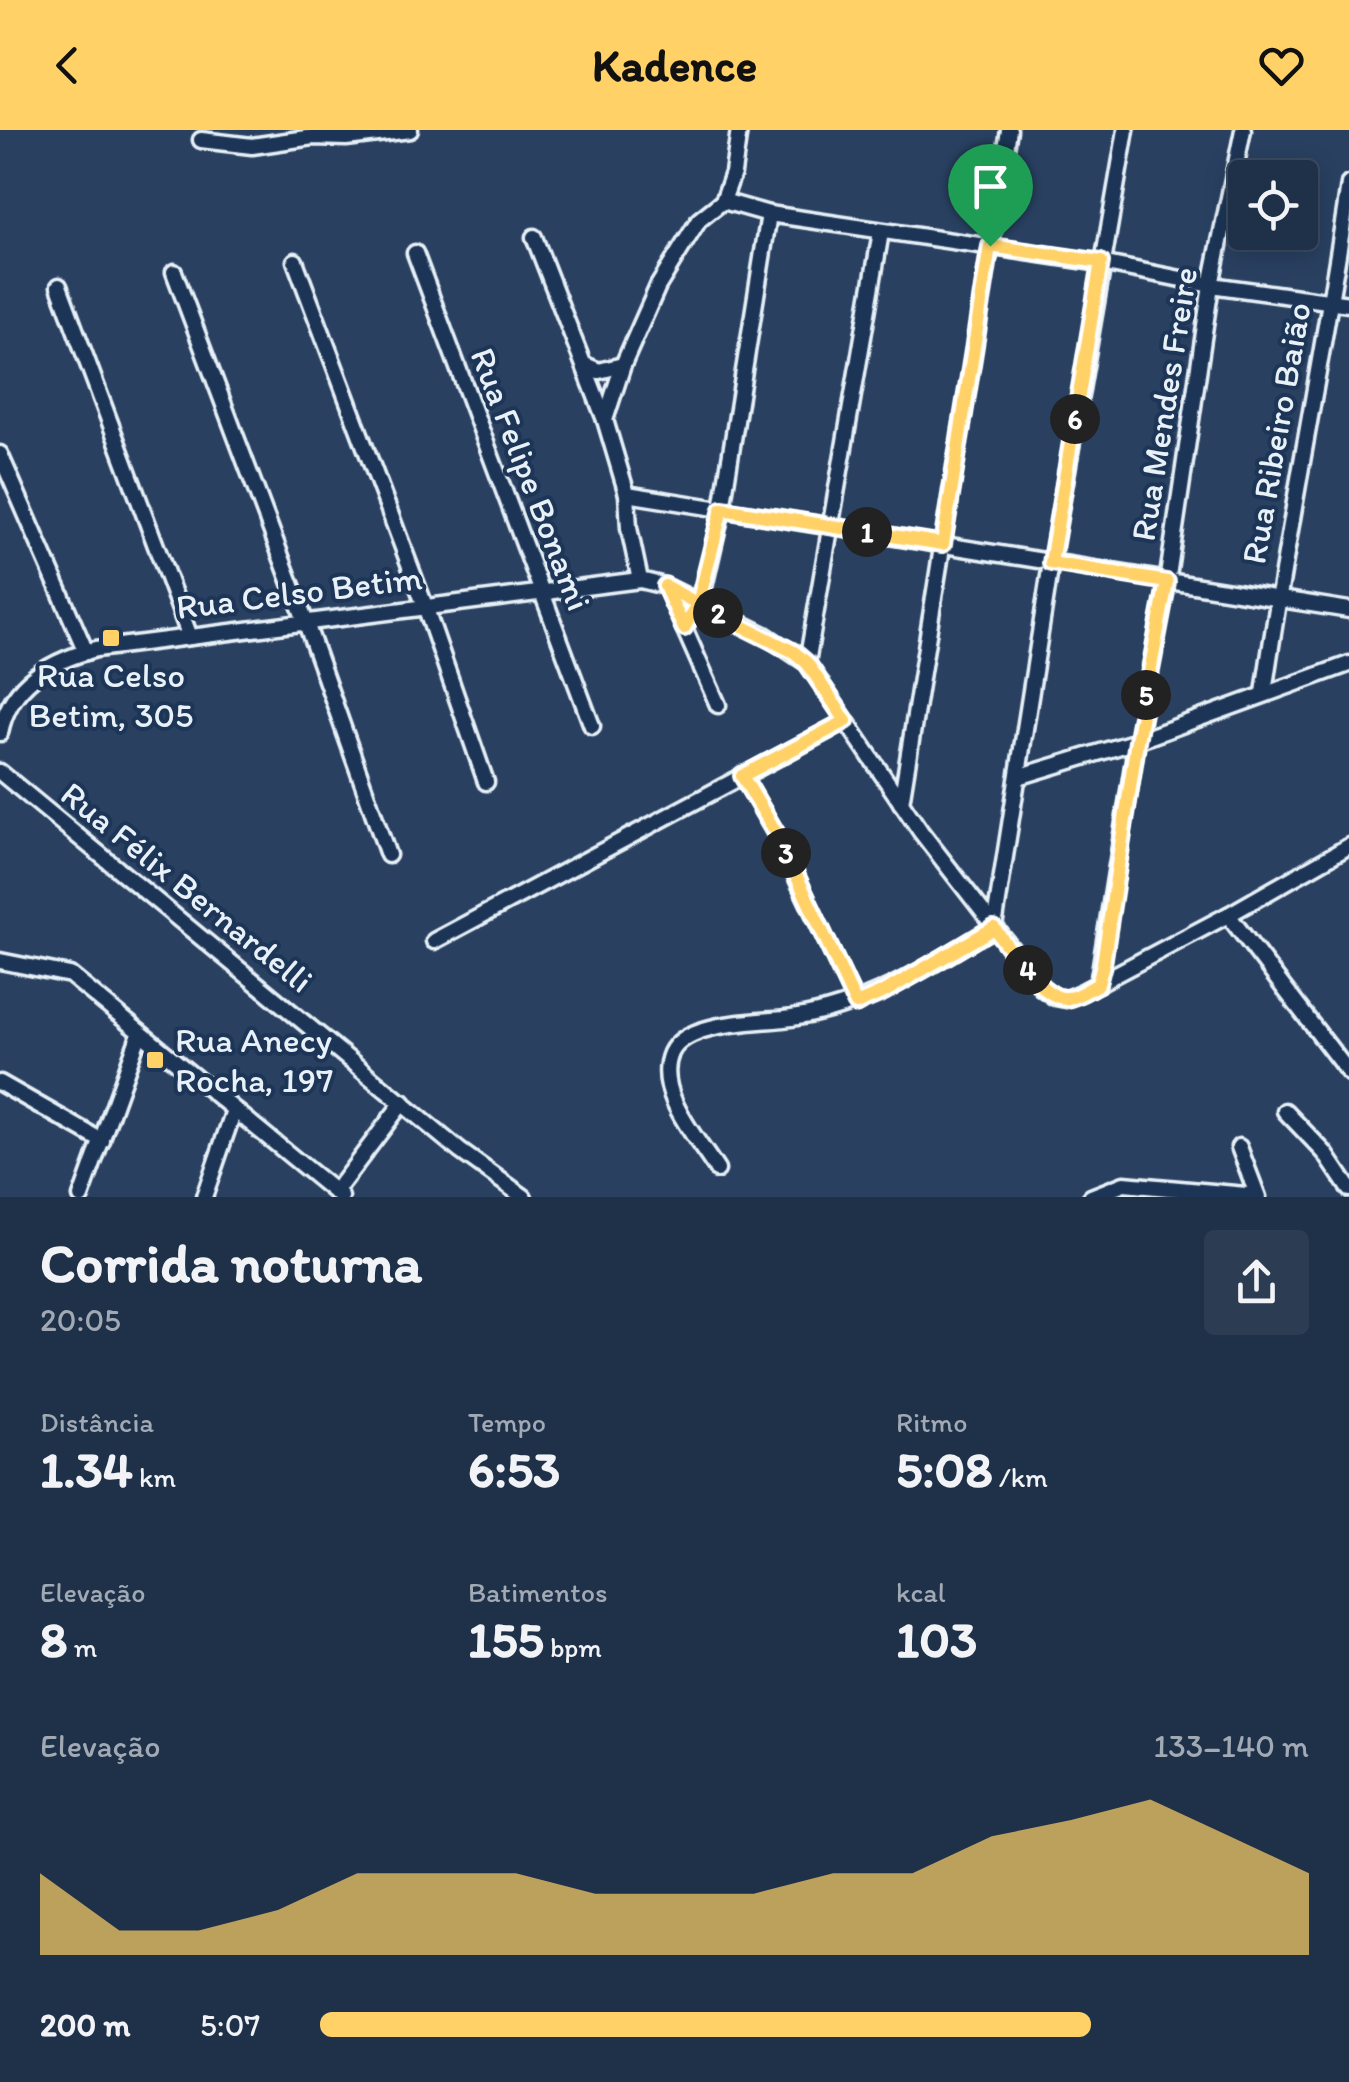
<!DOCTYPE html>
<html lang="pt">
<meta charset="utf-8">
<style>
:root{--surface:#1f3049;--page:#2c3c53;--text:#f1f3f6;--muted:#a1a9b4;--line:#3c4b61;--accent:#ffd166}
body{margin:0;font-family:Itim,sans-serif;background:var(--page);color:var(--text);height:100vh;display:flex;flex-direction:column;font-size:38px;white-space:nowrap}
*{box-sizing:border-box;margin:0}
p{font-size:32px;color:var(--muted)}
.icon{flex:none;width:55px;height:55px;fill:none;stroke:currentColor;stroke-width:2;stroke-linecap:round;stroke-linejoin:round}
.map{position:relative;height:1067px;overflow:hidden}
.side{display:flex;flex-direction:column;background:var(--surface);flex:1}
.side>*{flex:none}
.buttons{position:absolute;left:1228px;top:30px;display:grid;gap:20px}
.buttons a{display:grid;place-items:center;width:90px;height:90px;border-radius:10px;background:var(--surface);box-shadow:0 5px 25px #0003,0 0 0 2px var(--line);font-size:50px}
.pin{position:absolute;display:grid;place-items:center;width:85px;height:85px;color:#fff;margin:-102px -42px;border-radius:50% 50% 50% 0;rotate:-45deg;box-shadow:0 0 10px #0007}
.pin .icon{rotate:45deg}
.km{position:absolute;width:50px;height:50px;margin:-25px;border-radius:50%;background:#222;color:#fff;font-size:28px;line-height:50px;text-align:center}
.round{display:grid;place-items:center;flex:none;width:105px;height:105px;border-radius:10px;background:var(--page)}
.overview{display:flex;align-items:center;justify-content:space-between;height:170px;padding:0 40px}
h1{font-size:55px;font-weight:800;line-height:75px}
.stats{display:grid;grid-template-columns:repeat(3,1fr);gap:15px;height:170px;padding:10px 40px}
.stats div{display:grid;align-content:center}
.stats b{font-size:50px;font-weight:800}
.stats small{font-size:28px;font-weight:400}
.stats p{font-size:28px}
.chart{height:280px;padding:20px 40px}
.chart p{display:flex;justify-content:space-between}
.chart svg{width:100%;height:180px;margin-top:10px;fill:var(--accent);opacity:.7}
ul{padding:0 40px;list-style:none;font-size:32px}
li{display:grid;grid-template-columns:160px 120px 1fr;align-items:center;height:75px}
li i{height:25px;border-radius:12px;background:var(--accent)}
header{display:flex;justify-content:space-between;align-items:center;height:130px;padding:0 40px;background:var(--accent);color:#111;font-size:45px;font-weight:800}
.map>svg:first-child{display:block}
</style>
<header><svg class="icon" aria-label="back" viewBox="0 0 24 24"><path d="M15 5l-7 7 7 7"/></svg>Kadence<svg class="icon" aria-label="heart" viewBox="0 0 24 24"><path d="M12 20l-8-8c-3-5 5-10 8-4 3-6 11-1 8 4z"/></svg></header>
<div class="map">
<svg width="1349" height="1067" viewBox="0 0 1349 1067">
<rect width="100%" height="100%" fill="#294061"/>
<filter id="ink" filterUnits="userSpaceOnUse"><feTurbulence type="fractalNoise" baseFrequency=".01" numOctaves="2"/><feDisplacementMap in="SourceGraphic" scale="20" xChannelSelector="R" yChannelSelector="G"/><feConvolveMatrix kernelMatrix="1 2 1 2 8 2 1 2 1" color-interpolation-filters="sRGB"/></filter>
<g filter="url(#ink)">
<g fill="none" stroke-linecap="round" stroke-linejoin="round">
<defs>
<g id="minor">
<polyline points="739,0 733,43 723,71 699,90 658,156 623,235 605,290 627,364 629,398 640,450 665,456 765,505 807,533 921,702 1042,858 1055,867 1066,869 1084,861 1228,785 1349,716"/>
<polyline points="201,10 252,16 313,7 346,8 410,0"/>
<polyline points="723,71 769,84 1101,133 1211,155 1349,174"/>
<polyline points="534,107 605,290"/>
<polyline points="415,123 592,596"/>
<polyline points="295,131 425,476 486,652"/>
<polyline points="174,142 306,493 388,725"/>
<polyline points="59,156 190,507"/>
<polyline points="585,235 599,241 623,235"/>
<polyline points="0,324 86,522"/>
<polyline points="627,364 1349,480"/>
<polyline points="666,457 684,498"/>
<polyline points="807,533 881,102"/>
<path d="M1264,563C1288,393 1324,224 1349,54"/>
<polyline points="718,575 684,498 702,466 722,379 769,84"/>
<path d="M0,603C9,554 50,531 96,519L640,450"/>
<polyline points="0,642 460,1021 524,1067"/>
<polyline points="742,645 777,706 856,874"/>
<polyline points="1018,647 1137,611 1349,534"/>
<polyline points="901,673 1009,0"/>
<polyline points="1228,785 1349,943"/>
<polyline points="434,811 846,591"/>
<polyline points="0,831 70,845 341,1067"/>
<polyline points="1098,854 1137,611 1167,453 1211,155 1243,0"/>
<polyline points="0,953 102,1011"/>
<polyline points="1285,981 1325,1023 1349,1059"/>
<polyline points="1239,1017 1258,1067"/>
<path d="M717,1040C698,1009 654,962 671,923C686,890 760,893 792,888C868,877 929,837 994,797L1051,433L1126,0"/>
<polyline points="335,1062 403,972"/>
<polyline points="81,1067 140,903"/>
<polyline points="204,1067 234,980"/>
<polyline points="1091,1067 1124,1054 1257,1066"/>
</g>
</defs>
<use href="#minor" stroke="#e8f1f8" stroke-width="21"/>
<use href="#minor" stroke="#1d3557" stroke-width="14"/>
</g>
</g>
<g fill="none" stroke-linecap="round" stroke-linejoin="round" filter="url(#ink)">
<defs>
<path id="route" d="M990,116L943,414L722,379L698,474L665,456L684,498L698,474L794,522L807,533L846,591L742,646L778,706L856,874L884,862L994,798C1008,816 1043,872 1068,868C1078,867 1089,859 1098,854L1103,834L1137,611L1167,452L1051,433L1101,132L990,116"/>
</defs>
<use href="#route" stroke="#fff" stroke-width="20"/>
<use href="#route" stroke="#ffd166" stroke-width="12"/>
</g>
<g fill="#ffd166" stroke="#1d3557" stroke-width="4">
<rect x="101" y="498" width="20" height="20" rx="5"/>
<rect x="145" y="920" width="20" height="20" rx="5"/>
</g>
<g text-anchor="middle" stroke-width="8" stroke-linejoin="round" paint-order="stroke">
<g font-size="35" fill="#e8f1f8" stroke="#1d3557">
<text transform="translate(1164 274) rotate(-81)" y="12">Rua Mendes Freire</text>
<text transform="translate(1276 303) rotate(-80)" y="12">Rua Ribeiro Baião</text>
<text transform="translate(531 349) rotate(69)" y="12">Rua Felipe Bonami</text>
<text transform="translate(299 462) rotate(-7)" y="12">Rua Celso Betim</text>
<text transform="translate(187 757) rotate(39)" y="12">Rua Félix Bernardelli</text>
</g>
<g font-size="35" fill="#e8f1f8" stroke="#1d3557">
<text x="111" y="557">Rua Celso<tspan x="111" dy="40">Betim, 305</tspan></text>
<text x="175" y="922" text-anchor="start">Rua Anecy<tspan x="175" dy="40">Rocha, 197</tspan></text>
</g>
</g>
</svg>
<div class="buttons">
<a><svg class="icon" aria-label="locate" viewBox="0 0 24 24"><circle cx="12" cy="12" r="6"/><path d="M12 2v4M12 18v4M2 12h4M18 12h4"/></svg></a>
</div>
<div class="pin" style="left:990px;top:116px;background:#1e9e55"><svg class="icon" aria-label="arrive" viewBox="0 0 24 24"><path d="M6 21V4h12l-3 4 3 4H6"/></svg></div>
<b class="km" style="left:867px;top:402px">1</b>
<b class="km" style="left:718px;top:483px">2</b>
<b class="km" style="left:786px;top:723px">3</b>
<b class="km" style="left:1028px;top:840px">4</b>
<b class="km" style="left:1146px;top:565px">5</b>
<b class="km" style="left:1075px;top:289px">6</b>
</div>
<section class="side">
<div class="overview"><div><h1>Corrida noturna</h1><p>20:05</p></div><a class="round"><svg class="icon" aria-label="share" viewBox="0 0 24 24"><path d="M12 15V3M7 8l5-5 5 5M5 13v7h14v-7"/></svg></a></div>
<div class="stats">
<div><p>Distância</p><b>1.34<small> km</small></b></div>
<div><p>Tempo</p><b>6:53</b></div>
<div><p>Ritmo</p><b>5:08<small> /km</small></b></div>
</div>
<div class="stats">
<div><p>Elevação</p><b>8<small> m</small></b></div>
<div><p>Batimentos</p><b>155<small> bpm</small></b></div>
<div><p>kcal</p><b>103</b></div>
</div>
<div class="chart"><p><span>Elevação</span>133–140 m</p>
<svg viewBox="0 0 160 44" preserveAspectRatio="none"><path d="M0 44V24L10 38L20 38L30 33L40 24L50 24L60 24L70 29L80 29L90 29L100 24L110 24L120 15L130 11L140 6L150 15L160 24V44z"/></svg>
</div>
<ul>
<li><b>200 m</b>5:07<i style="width:78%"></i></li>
</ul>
</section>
